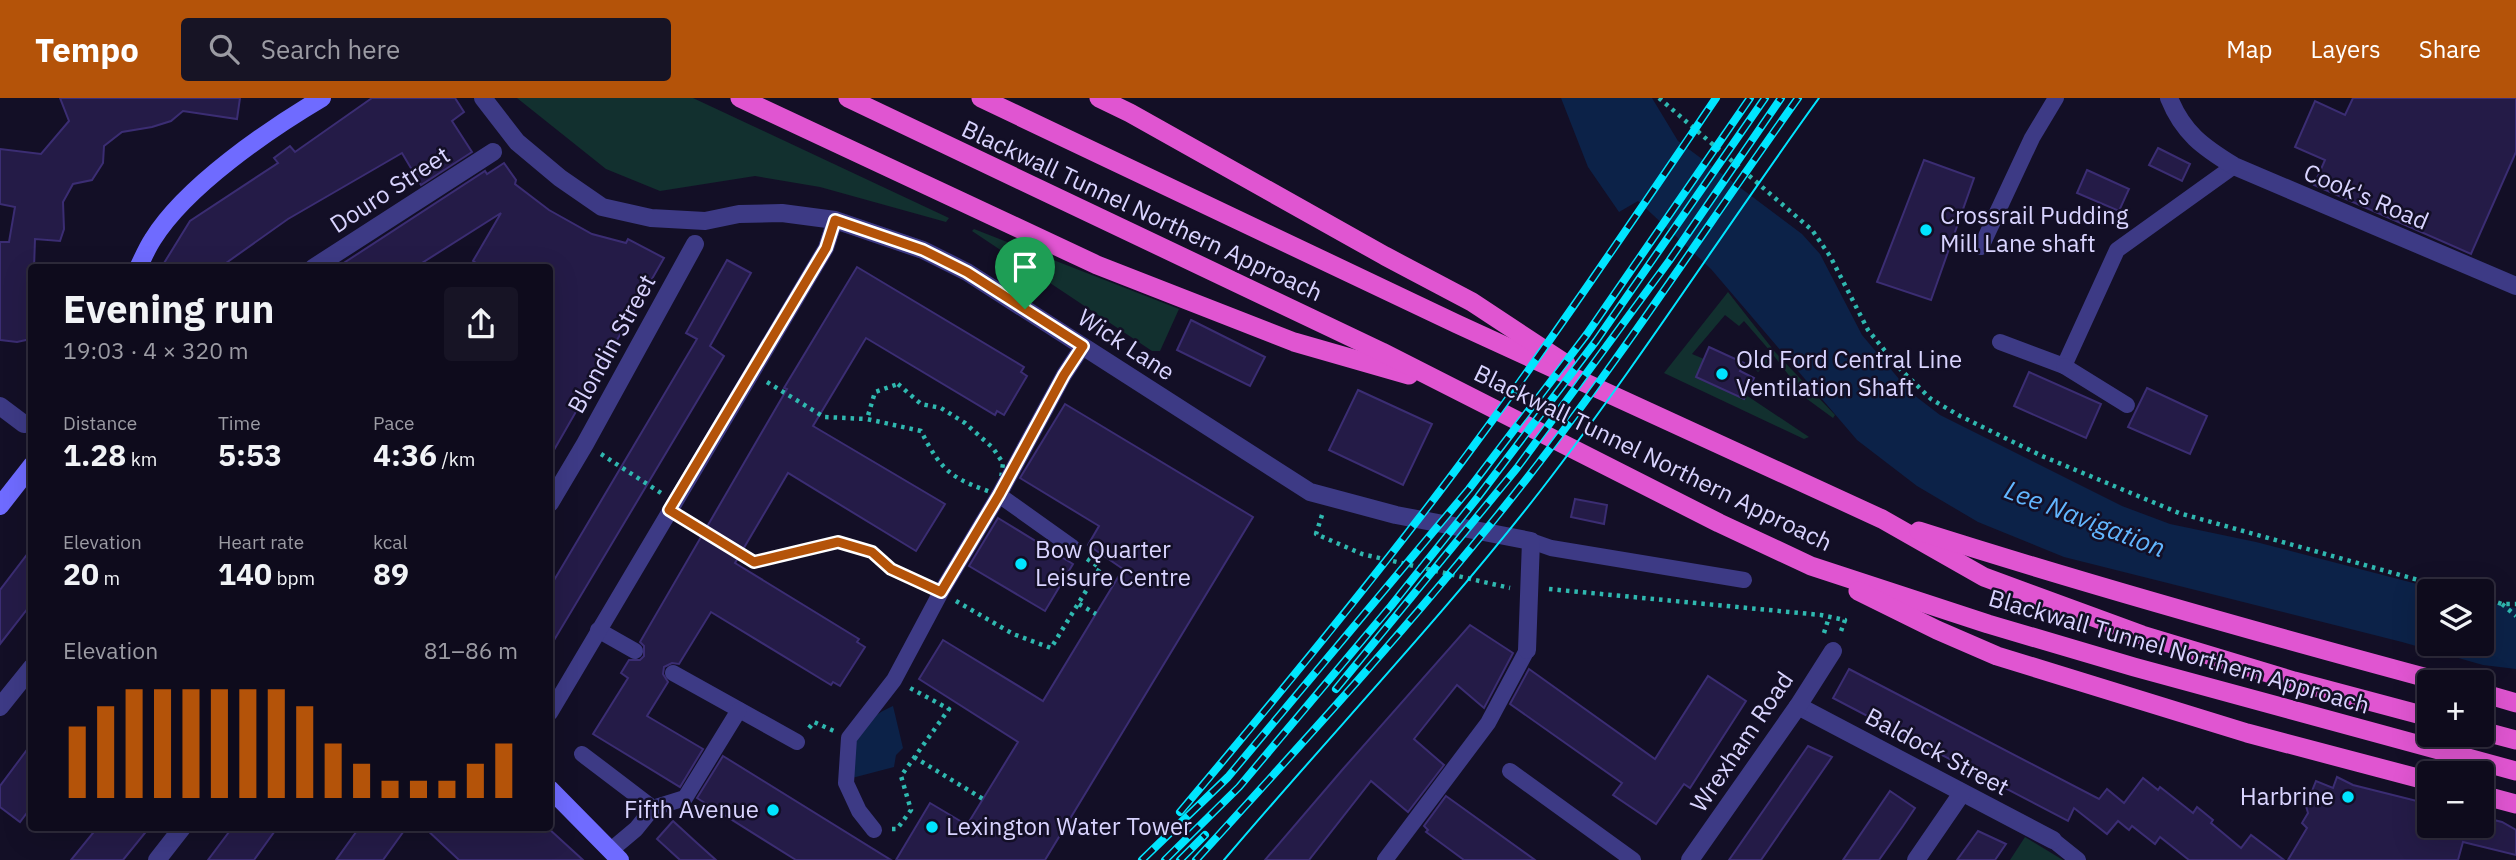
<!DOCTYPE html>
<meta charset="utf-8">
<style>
:root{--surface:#0e0b1c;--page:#171425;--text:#f1f3f6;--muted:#9b9ba3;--line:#2e2b3b;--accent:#b45309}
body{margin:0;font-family:"IBM Plex Sans",sans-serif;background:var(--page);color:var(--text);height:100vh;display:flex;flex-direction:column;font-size:26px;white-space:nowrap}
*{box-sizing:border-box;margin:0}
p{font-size:23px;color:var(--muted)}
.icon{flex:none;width:38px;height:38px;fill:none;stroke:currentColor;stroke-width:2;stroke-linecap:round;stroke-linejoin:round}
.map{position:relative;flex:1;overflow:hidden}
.sheet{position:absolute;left:28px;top:166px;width:525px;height:567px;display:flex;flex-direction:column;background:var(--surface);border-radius:7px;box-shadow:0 7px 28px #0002,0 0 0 2px var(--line)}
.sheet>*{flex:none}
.tools{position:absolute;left:2417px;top:481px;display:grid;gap:14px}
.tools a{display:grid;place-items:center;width:77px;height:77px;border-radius:7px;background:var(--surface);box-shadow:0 7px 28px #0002,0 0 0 2px var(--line);font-size:35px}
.pin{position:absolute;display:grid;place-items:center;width:60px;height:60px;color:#fff;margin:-72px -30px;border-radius:50% 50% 50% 0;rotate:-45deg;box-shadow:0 0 7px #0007}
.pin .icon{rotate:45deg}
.round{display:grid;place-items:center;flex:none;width:74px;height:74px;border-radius:7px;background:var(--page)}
.head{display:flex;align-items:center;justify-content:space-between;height:119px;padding:0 35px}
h1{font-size:38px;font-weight:700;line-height:52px}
.metrics{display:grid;grid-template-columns:repeat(3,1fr);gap:10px;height:119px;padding:7px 35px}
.metrics div{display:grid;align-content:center}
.metrics b{font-size:30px;font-weight:700}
.metrics small{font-size:19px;font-weight:400}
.metrics p{font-size:19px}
.chart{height:196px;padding:14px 35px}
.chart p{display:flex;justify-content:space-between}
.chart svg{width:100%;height:126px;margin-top:7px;stroke:var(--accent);stroke-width:6}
header{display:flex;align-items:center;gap:42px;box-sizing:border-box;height:98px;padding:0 35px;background:var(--accent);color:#fff}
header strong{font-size:33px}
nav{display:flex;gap:38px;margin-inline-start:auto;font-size:24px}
.search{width:490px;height:63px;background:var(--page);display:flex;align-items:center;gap:18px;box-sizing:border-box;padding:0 24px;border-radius:7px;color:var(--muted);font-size:26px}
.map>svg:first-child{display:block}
</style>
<header>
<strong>Tempo</strong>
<div class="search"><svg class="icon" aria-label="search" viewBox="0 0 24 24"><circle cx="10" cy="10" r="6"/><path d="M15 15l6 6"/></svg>Search here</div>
<nav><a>Map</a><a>Layers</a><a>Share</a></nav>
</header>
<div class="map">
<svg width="2516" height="762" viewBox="0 0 2516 762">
<rect width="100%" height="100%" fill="#130f26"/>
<g fill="#12302f">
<polygon points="517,0 693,0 949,120 946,124 820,89 755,78 660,93 606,71"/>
<polygon points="974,131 1179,211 1160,253 1152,253 972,133"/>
<polygon points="1728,194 1775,254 1835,317 1833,320 1807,301 1774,258 1758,274 1756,272 1771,254 1744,223 1739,228 1725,217 1692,256 1704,261 1696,279 1744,301 1746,297 1809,339 1804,341 1664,275"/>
<polygon points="2025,739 2063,762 2010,762"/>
</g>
<g fill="#0c2248">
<polygon points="1561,0 1652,0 1678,43 1802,136 1820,156 1862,237 1910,294 1940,317 2122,408 2170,426 2256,444 2444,493 2429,494 2429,546 2482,546 2482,504 2516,510 2516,571 2483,567 2402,544 2064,459 1978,424 1917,388 1857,342 1711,171 1638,103 1619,114 1588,69"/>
<path d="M893,608L903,650L896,657L894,669L852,680C854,642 855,625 893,608Z"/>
</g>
<g fill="#241b47" stroke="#3b2d73" stroke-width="2">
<polygon points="60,0 240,0 237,21 183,13 171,23 152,29 122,34 104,48 103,65 92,82 73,86 63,104 64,131 60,143 35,141 34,170 32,170 32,238 26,242 17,244 0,242 0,144 9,144 15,109 0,106 0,51 41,56 69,23"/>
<polygon points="372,0 455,0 464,14 452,23 472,54 421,87 402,55 288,121 219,170 161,170 190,123 278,65 274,60 290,48 295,54"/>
<polygon points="2353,0 2516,0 2516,54 2471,156 2314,87 2325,62 2295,49 2315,3 2345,17"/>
<polygon points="2158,50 2190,66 2182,83 2149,67"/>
<polygon points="1924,62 1974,80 1931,202 1877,184"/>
<polygon points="504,65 516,82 515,86 549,112 592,136 626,145 628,141 664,160 550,359 550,170 485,170 473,163 501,115 414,170 336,170 485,73 487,76"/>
<polygon points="2087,72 2129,91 2119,113 2077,95"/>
<polygon points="727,162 751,175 710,248 724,258 550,549 550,489 697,241 686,235"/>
<polygon points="857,169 1024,269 1021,274 1027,278 1004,317 997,313 995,317 866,240 813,328 945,406 916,453 788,375 735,465 859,541 857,544 865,549 840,588 833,584 831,587 711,514 679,566 672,565 664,569 663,576 668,584 647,618 703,651 680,689 593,636 628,580 621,575 629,562 640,562 644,558 644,548 640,544 787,291 784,290"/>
<polygon points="1191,222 1265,259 1250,288 1177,252"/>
<polygon points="1709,249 1744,265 1740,273 1754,280 1744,301 1696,279"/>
<polygon points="2029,274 2101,306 2086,340 2014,308"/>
<polygon points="2147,290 2207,318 2190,356 2128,329"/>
<polygon points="1358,292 1432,326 1403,387 1329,352"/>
<polygon points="1065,306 1253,419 1045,762 896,762 930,705 967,727 1018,644 919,581 943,542 1043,603 1123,471 1088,447 1099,428 1020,380"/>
<polygon points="1575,401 1607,407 1604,426 1571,419"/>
<polygon points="998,420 1073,466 1045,513 969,468"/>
<polygon points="32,450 32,505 0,546 0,492"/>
<polygon points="1470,527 1513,555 1484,610 1457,587 1414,641 1444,667 1408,714 1371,683 1309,762 1265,762 1343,671"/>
<polygon points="1529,571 1655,661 1708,578 1746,603 1690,690 1684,686 1656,726 1613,697 1622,685 1510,606"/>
<polygon points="1849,571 2099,701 2107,691 2124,705 2143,680 2158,692 2160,689 2193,715 2197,709 2213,722 2211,725 2241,750 2251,737 2284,762 2189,762 2160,739 2155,746 2132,728 2129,732 2118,723 2107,736 2074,710 2068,723 1833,600"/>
<polygon points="32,645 32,708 20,724 0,709 0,688"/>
<polygon points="1808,648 1832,659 1761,762 1729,762"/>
<polygon points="723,658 891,762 796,762 697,700"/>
<polygon points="2337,679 2353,687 2429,706 2429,728 2482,728 2482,719 2502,724 2516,732 2516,757 2463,744 2458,762 2288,762 2307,730 2302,725 2308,715 2306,708 2316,683 2333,690"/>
<polygon points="1890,693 1915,710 1903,728 1879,762 1843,762"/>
<polygon points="1446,698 1535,762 1464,762 1426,734 1428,732 1424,728"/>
<polygon points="673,723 697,745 716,762 680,762 657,741"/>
<polygon points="97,730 149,730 123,762 71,762"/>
<polygon points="232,730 277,730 254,762 208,762"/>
<polygon points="359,730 406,730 383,762 336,762"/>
<polygon points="425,730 548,730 583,762 459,762"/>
<polygon points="1978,733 2006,746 1995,762 1957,762"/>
</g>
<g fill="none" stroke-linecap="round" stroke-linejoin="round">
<g stroke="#2fb8b0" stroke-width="4.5" stroke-dasharray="3.5 5" stroke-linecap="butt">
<polyline points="1659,0 1812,132 1830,158 1868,232 1899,270 1931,301 1960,318 2042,358 2179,415 2461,494"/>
<polyline points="767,284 824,319 867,321"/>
<path d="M898,286L921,306L941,310L965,325L993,350L1003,365L999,397C954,381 943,377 921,333L867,321L875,294Z"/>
<polyline points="601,356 661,395"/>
<polyline points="1322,417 1316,436 1362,456 1510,490"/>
<polyline points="685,422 754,464 838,444 872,454 891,471 923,486"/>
<polyline points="1549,491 1821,517 1845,522 1840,536"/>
<polyline points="2482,499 2502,506 2516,506"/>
<polyline points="956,503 1013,536 1051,550 1100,470 1086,460"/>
<polyline points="1079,506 1096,516"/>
<polyline points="2502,506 2516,518"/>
<polyline points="1824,535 1829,519"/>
<polyline points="809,630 814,624 834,633"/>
<polyline points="914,659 983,701"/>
<polyline points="892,731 897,731 911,712 901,678 949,611 910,590"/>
</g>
<g stroke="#3d3a85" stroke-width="16">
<polyline points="1981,149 2032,40 2056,0"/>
<polyline points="2000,244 2064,268 2117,152 2234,68"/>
<polyline points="2064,268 2127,307"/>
<polyline points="999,397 1072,449"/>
<polyline points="1531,443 1551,450 1744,482"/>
<polyline points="598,532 635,553"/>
<polyline points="673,575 797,644"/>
<polyline points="550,615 826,150 835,122"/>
<polyline points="582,656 653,710 636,731 611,752"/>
<polyline points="1510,673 1633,762"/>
<polyline points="653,710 685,700 739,612"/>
<polyline points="874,732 859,713 846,685 849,640 894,582 941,494 999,397 1064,277 1083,248"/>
<polyline points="2053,742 2078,762"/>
<polyline points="1385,762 1488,625 1527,552"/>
</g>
<g stroke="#3d3a85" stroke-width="18">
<polyline points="483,0 517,44 560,80 602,109 651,120 705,123 739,116 782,115 835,122 923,152 967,174 1310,394 1396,417 1531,443 1527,552"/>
<path d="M2169,0C2183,35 2203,49 2234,68L2516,188"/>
<polyline points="313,170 493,54"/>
<polyline points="0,308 24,326"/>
<polyline points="550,405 585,346 695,146"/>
<polyline points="1798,608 2053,742"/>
<polyline points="0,609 32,569"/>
<polyline points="157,762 182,730"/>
<polyline points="1690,762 1798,608 1833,553"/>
<polyline points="1916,762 1962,695"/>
</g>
<g stroke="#6f6bff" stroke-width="18">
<path d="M138,170C143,160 147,150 153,141C186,88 268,32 322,0"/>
<polyline points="0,408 32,367"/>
<polyline points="550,691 620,762"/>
</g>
<g stroke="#e055d1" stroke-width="19">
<polyline points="740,0 1097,167 1294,244 1409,277"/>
<polyline points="848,0 1382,254 1719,425 1811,468 1988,526 2134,569 2516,673"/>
<polyline points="981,0 1457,226 1882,421 1984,479 2142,537 2294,583 2429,619"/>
<polyline points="1099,0 1130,15 1385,158 1472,204 1566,266"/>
<path d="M1919,433C2092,488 2267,537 2442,584"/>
<polyline points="1858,493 1937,532 1997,558 2247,635 2429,683"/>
<polyline points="2482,595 2516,605"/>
<polyline points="2482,633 2516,642"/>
<polyline points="2482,697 2516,706"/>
</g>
<path stroke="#00e5ff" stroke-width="2" d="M1224,762C1329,638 1441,521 1541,392C1639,265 1725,130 1819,0"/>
<defs>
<g id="rail">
<polyline points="1336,591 1517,370 1669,163 1781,0"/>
<path d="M1180,714C1272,605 1363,495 1449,381C1542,257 1629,128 1716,0"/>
<polyline points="1142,762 1228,679 1469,391 1587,236 1750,0"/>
<polyline points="1165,762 1239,689 1391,508 1478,399 1596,243 1765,0"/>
<polyline points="1180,762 1205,737"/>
<path d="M1196,762C1310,637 1424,512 1528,379C1624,256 1708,126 1798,0"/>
</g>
</defs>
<use href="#rail" stroke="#00e5ff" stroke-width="8"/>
<use href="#rail" stroke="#130f26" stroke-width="5" stroke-dasharray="16" stroke-linecap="butt"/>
</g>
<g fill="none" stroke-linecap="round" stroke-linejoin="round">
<defs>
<polygon id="route" points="835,122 923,152 967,174 1083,248 1064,277 999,397 941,494 891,471 872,454 838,444 754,464 669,412 826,150"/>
</defs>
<use href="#route" stroke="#fff" stroke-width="14"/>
<use href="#route" stroke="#b45309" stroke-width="9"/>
</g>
<g fill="#00e5ff" stroke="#130f26" stroke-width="2.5">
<circle cx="1926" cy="132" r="7"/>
<circle cx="1722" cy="276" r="7"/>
<circle cx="1021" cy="466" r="7"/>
<circle cx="2348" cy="699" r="7"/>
<circle cx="773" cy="712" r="7"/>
<circle cx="932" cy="729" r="7"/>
</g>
<g text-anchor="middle" stroke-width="5" stroke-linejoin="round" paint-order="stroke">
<g font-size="24" fill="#d9d4ff" stroke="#130f26">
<text transform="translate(390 92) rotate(-33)" y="8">Douro Street</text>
<text transform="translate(2366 99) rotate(23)" y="8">Cook's Road</text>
<text transform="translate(1142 113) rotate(25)" y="8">Blackwall Tunnel Northern Approach</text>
<text transform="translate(612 246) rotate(-61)" y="8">Blondin Street</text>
<text transform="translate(1126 247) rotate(33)" y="8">Wick Lane</text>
<text transform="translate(1653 360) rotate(26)" y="8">Blackwall Tunnel Northern Approach</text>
<text transform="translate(2179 554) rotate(16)" y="8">Blackwall Tunnel Northern Approach</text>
<text transform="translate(1742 644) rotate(-56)" y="8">Wrexham Road</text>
<text transform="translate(1937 654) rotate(28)" y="8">Baldock Street</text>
</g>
<g font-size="24" fill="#d9d4ff" stroke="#130f26" text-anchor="start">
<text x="1940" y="126">Crossrail Pudding<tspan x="1940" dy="28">Mill Lane shaft</tspan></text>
<text x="1736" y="270">Old Ford Central Line<tspan x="1736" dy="28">Ventilation Shaft</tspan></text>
<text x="1035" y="460">Bow Quarter<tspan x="1035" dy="28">Leisure Centre</tspan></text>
<text x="2334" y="707" text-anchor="end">Harbrine</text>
<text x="759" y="720" text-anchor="end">Fifth Avenue</text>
<text x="946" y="737">Lexington Water Tower</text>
</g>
<g font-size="26" font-style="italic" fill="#62b6ff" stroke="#130f26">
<text transform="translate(2085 421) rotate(21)" y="9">Lee Navigation</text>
</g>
</g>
</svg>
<div class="tools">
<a><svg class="icon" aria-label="layers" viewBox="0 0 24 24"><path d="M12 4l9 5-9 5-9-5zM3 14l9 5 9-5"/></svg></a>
<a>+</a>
<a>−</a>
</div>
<div class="pin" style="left:1025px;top:211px;background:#1e9e55"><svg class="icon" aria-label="arrive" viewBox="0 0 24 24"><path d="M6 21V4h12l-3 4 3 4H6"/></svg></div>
<section class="sheet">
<div class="head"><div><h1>Evening run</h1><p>19:03 · 4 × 320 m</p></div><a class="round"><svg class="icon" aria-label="share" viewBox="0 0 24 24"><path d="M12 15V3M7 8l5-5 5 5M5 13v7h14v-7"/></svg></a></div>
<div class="metrics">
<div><p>Distance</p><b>1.28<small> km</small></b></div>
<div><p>Time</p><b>5:53</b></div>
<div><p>Pace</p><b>4:36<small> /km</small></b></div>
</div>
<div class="metrics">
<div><p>Elevation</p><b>20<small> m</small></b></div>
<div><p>Heart rate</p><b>140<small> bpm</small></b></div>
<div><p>kcal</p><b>89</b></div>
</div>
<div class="chart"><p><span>Elevation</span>81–86 m</p>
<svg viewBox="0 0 160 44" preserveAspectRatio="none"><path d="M5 44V19M15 44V12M25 44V6M35 44V6M45 44V6M55 44V6M65 44V6M75 44V6M85 44V12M95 44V25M105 44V32M115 44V38M125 44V38M135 44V38M145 44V32M155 44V25"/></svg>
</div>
</section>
</div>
